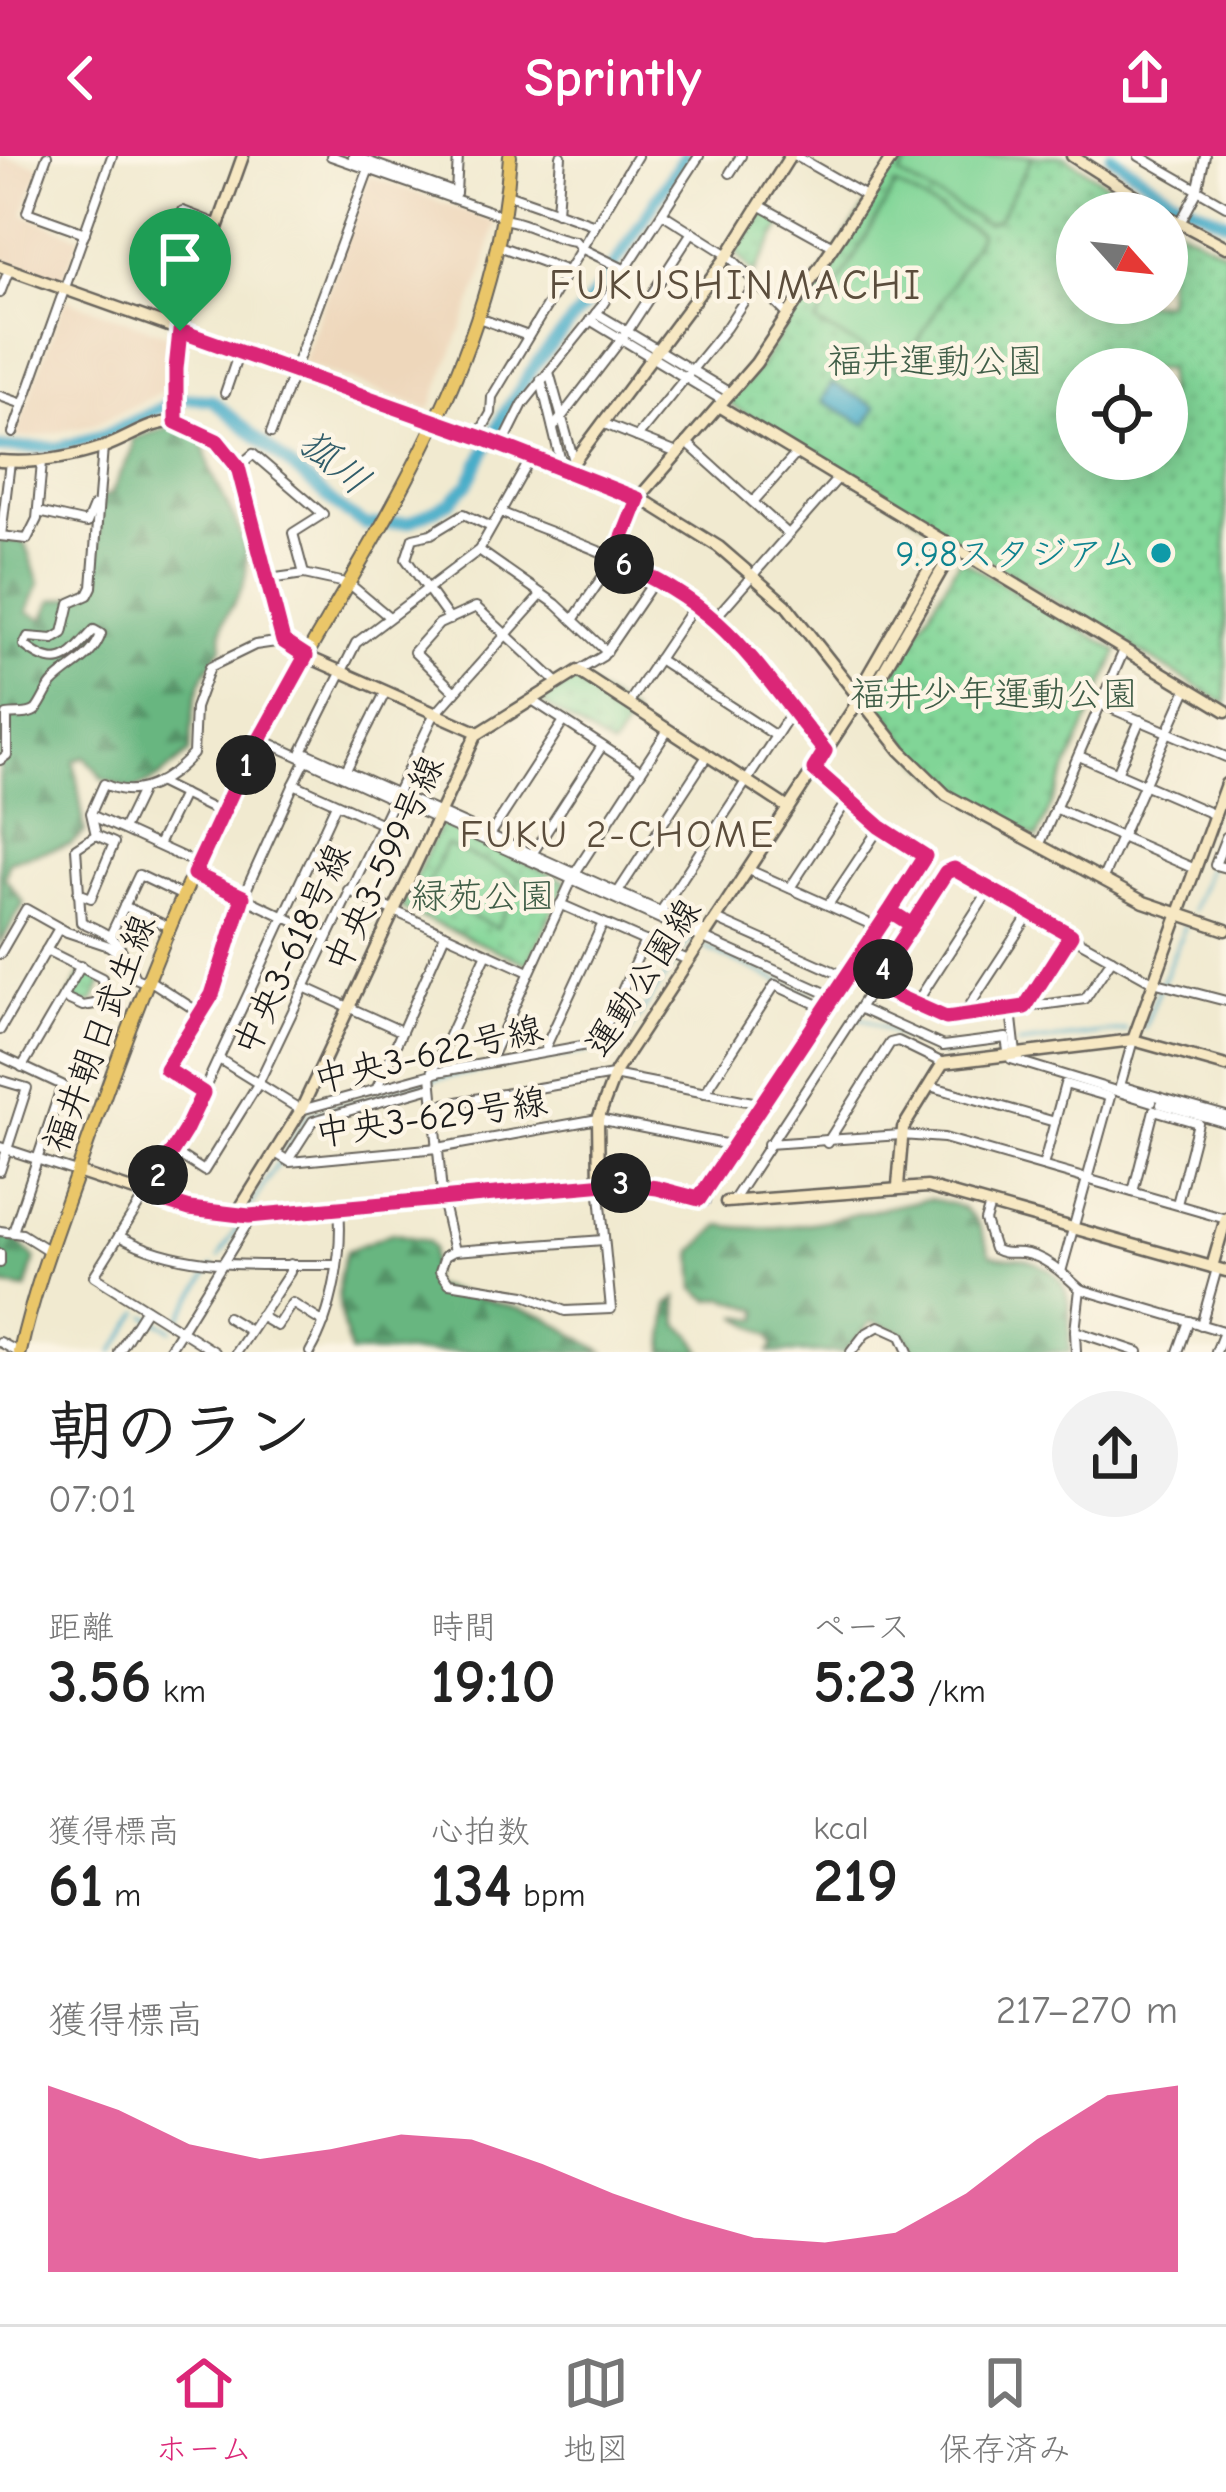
<!DOCTYPE html>
<html lang="ja">
<meta charset="utf-8">
<style>
:root{--surface:#fff;--page:#f2f2f2;--text:#222;--muted:#767676;--line:#e0e0e0;--accent:#db2777}
body{margin:0;font-family:"Comic Neue","Klee One",sans-serif;background:var(--page);color:var(--text);height:100vh;display:flex;flex-direction:column;font-size:45px;white-space:nowrap}
*{box-sizing:border-box;margin:0}
p{font-size:39px;color:var(--muted)}
.icon{flex:none;width:66px;height:66px;fill:none;stroke:currentColor;stroke-width:2;stroke-linecap:round;stroke-linejoin:round}
.map{position:relative;height:1196px;overflow:hidden}
.drawer{display:flex;flex-direction:column;background:var(--surface);flex:1}
.drawer>*{flex:none}
.needle{width:78px;rotate:117deg}
.controls{position:absolute;left:1056px;top:36px;display:grid;gap:24px}
.controls a{display:grid;place-items:center;width:132px;height:132px;border-radius:50%;background:var(--surface);box-shadow:0 6px 30px #0003;font-size:60px}
.pin{position:absolute;display:grid;place-items:center;width:102px;height:102px;color:#fff;margin:-123px -51px;border-radius:50% 50% 50% 0;rotate:-45deg;box-shadow:0 0 12px #0007}
.pin .icon{rotate:45deg}
.km{position:absolute;width:60px;height:60px;margin:-30px;border-radius:50%;background:#222;color:#fff;font-size:33px;line-height:60px;text-align:center}
.round{display:grid;place-items:center;flex:none;width:126px;height:126px;border-radius:63px;background:var(--page)}
.overview{display:flex;align-items:center;justify-content:space-between;height:204px;padding:0 48px}
h1{font-size:66px;font-weight:700;line-height:90px}
.stats{display:grid;grid-template-columns:repeat(3,1fr);gap:18px;height:204px;padding:12px 48px}
.stats div{display:grid;align-content:center}
.stats b{font-size:60px;font-weight:700}
.stats small{font-size:33px;font-weight:400}
.stats p{font-size:33px}
.chart{height:336px;padding:24px 48px}
.chart p{display:flex;justify-content:space-between}
.chart svg{width:100%;height:216px;margin-top:12px;fill:var(--accent);opacity:.7}
header{display:flex;justify-content:space-between;align-items:center;height:156px;padding:0 48px;background:var(--accent);color:#fff;font-size:54px;font-weight:700}
.dock{display:flex;justify-content:space-around;align-items:center;height:168px;border-top:3px solid var(--line);background:var(--surface);font-size:33px;color:var(--muted)}
.dock a{display:grid;justify-items:center;gap:6px}
.dock .active{color:var(--accent)}
.map>svg:first-child{display:block}
</style>
<header><svg class="icon" aria-label="back" viewBox="0 0 24 24"><path d="M15 5l-7 7 7 7"/></svg>Sprintly<svg class="icon" aria-label="share" viewBox="0 0 24 24"><path d="M12 15V3M7 8l5-5 5 5M5 13v7h14v-7"/></svg></header>
<div class="map">
<svg width="1226" height="1196" viewBox="0 0 1226 1196">
<defs>
<pattern id="forest-firs" width="22" height="20" patternUnits="userSpaceOnUse" patternTransform="scale(3)"><rect width="22" height="20" fill="#68b680"/><path d="M5 1l3.5 6h-7zM16 11l3.5 6h-7z" fill="#559368"/></pattern>
<pattern id="park-dots" width="8" height="8" patternUnits="userSpaceOnUse" patternTransform="scale(3)"><rect width="8" height="8" fill="#81d597"/><path d="M2 2h.1M6 6h.1" fill="none" stroke="#6fb682" stroke-width="1.8" stroke-linecap="round"/></pattern>
</defs>
<rect width="100%" height="100%" fill="#fcf5e5"/>
<filter id="ink" filterUnits="userSpaceOnUse"><feTurbulence type="fractalNoise" baseFrequency=".00833" numOctaves="2"/><feDisplacementMap in="SourceGraphic" scale="24" xChannelSelector="R" yChannelSelector="G"/><feConvolveMatrix kernelMatrix="1 2 1 2 8 2 1 2 1" color-interpolation-filters="sRGB"/></filter>
<filter id="wash" filterUnits="userSpaceOnUse"><feTurbulence type="fractalNoise" baseFrequency=".004" numOctaves="4" result="noise"/><feDisplacementMap in="SourceGraphic" scale="48" xChannelSelector="R" yChannelSelector="G"/><feGaussianBlur stdDeviation="2.7" result="paint"/><feColorMatrix in="noise" values="0 0 0 0 0 0 0 0 0 0 0 0 0 0 0 0 0 1.4 0 .05"/><feComposite in="paint" operator="in"/></filter>
<g filter="url(#wash)">
<rect width="100%" height="100%" fill="#f1ead0"/>
<g fill="#eed7bb">
<polygon points="0,0 40,10 23,58 80,81 63,125 0,102"/>
<polygon points="369,20 495,66 483,118 430,253 302,207"/>
<polygon points="65,143 173,181 171,232 95,268 35,281 15,281"/>
</g>
<g fill="url(#forest-firs)" stroke="#42694e" stroke-width="3">
<path d="M172,270L198,278C206,290 206,300 211,314C223,348 254,383 245,422C239,452 217,455 222,492C194,525 192,555 190,596L158,622L133,634L103,623L85,600L74,605L85,676L71,688L9,705L5,722L24,747L0,788V383L24,386L39,427L27,456L43,463L53,444L77,440L95,430L102,341L111,338L132,294L133,283Z"/>
<path d="M929,1043C973,1051 975,1057 990,1098C1004,1104 1016,1100 1029,1104C1079,1121 1067,1154 1070,1196H912L900,1175L872,1165L844,1196H769L774,1190L770,1180L737,1160L759,1163V1154L725,1142L710,1144L695,1133L693,1096L720,1069C789,1081 861,1054 929,1043Z"/>
<path d="M392,1077L428,1085L433,1092L430,1129L544,1160L603,1196H350C341,1160 331,1131 347,1095Z"/>
<polygon points="0,1080 13,1081 35,1103 26,1133 0,1129"/>
<polygon points="677,1142 679,1169 692,1179 702,1196 664,1196 668,1149"/>
</g>
<g fill="url(#park-dots)" stroke="#4e785a" stroke-width="3" fill-rule="evenodd">
<path d="M899,0H1064L1152,57H1077V147H1167V66L1226,97V548L728,247L759,211ZM1077,213H1167V303H1077Z"/>
<polygon points="764,55 784,65 754,118 735,95 760,56"/>
<polygon points="960,403 1118,495 1037,682 971,645 924,608 877,546"/>
<polygon points="574,524 580,524 633,558 612,592 542,547 542,543"/>
<polygon points="440,668 566,725 528,808 401,753"/>
<polygon points="82,815 97,820 101,827 93,846 83,848 69,841"/>
</g>
<g fill="#81d597" stroke="#4e785a" stroke-width="3">
<polygon points="912,0 1033,0 998,64 987,68 900,19"/>
<polygon points="896,29 980,78 902,213 816,167"/>
<polygon points="446,689 520,722 497,772 424,738"/>
</g>
<polygon fill="#4aadc9" stroke="#336472" stroke-width="3" points="832,227 876,251 866,269 822,245"/>
<g fill="none" stroke-linecap="round" stroke-linejoin="round">
<g stroke="#4aadc9" stroke-width="3">
<polyline points="1193,754 1226,665"/>
<polyline points="704,791 825,846"/>
<polyline points="681,796 689,784 693,785"/>
<polyline points="859,861 941,898 1003,890"/>
<polyline points="1144,872 1185,770"/>
<polyline points="1018,888 1126,874"/>
<polyline points="285,996 308,959 436,923 620,889 677,803"/>
<polyline points="248,1054 280,1004"/>
<polyline points="219,1101 243,1062"/>
<polyline points="147,1160 172,1174"/>
<polyline points="177,1167 213,1110"/>
<polyline points="113,1196 140,1156"/>
</g>
<g stroke="#4aadc9" stroke-width="12">
<polyline points="1111,0 1172,41 1226,66"/>
<polyline points="0,292 59,291 103,279 183,242 212,244 346,357 366,369 410,366 450,346 468,328 506,254 537,206 599,133 684,0"/>
</g>
</g>
</g>
<g filter="url(#ink)">
<g fill="none" stroke-linecap="round" stroke-linejoin="round">
<defs>
<g id="street">
<polyline points="47,0 27,56 85,77"/>
<polyline points="331,0 500,59"/>
<polyline points="353,0 456,37 458,0"/>
<polyline points="796,0 866,40"/>
<polyline points="1139,0 1226,50"/>
<polyline points="730,17 741,0"/>
<polyline points="507,38 595,69"/>
<polyline points="759,49 833,90"/>
<polyline points="183,55 219,69"/>
<polyline points="557,56 561,0"/>
<polyline points="663,58 728,99 789,160"/>
<path d="M508,64C531,68 552,83 575,85L581,92L626,114"/>
<polyline points="1180,67 1197,36 1205,0"/>
<polyline points="499,90 567,115"/>
<polyline points="0,137 9,114"/>
<polyline points="596,157 730,237"/>
<polyline points="476,161 528,180"/>
<polyline points="590,164 724,245"/>
<polyline points="180,175 176,266 217,285 238,311 283,485 306,500"/>
<polyline points="549,216 574,305"/>
<polyline points="541,224 560,302 569,311"/>
<polyline points="225,237 239,196"/>
<polyline points="0,240 23,248"/>
<polyline points="602,267 677,297"/>
<polyline points="553,272 627,176 692,76"/>
<polyline points="13,277 112,0"/>
<polyline points="271,277 371,7"/>
<polyline points="478,280 491,257 492,241 637,0"/>
<polyline points="637,281 726,172 756,127"/>
<polyline points="686,286 787,377"/>
<polyline points="502,290 523,248 601,151 699,0"/>
<polyline points="531,302 479,394 356,487 302,595 706,776"/>
<polyline points="238,311 253,298 323,358 293,377 304,418 269,423"/>
<polyline points="753,346 797,297"/>
<polyline points="38,356 87,367 94,350"/>
<path d="M500,356C572,386 653,409 714,461C758,498 790,550 825,595"/>
<polyline points="0,380 27,383 37,363 42,306"/>
<polyline points="1,380 10,306"/>
<polyline points="479,394 556,448 607,496"/>
<polyline points="304,418 341,426"/>
<polyline points="352,430 388,460"/>
<polyline points="715,462 839,321"/>
<polyline points="450,464 406,403 413,382 431,378 464,358 491,371"/>
<polyline points="573,464 614,404 638,343"/>
<polyline points="658,503 776,580"/>
<polyline points="578,515 603,500 657,421"/>
<polyline points="455,536 414,496 439,468 476,451 558,527"/>
<polyline points="532,544 641,615"/>
<polyline points="628,548 696,447"/>
<polyline points="1101,548 1226,601"/>
<polyline points="265,585 388,641"/>
<polyline points="1079,600 1215,659"/>
<path d="M0,604L7,599V559C15,557 29,560 36,554C42,547 46,535 52,528C70,509 92,504 101,478L94,474C71,498 61,519 24,489L28,481L53,483L63,477L70,447L88,439L92,431L103,291"/>
<polyline points="346,614 386,535"/>
<polyline points="1117,617 1140,564"/>
<polyline points="158,626 221,657"/>
<polyline points="294,628 306,604"/>
<polyline points="396,644 431,660"/>
<polyline points="1055,652 1195,713"/>
<polyline points="93,660 198,708"/>
<polyline points="440,664 567,721"/>
<polyline points="123,673 140,638"/>
<path d="M96,679L91,657L104,628C138,645 170,624 193,598L195,552L210,511L255,489L283,485"/>
<path d="M96,679L76,692L81,766C120,782 118,786 135,822L145,826"/>
<polyline points="490,679 564,565"/>
<polyline points="1226,681 1215,709 1226,712"/>
<polyline points="158,689 183,638"/>
<polyline points="1039,690 1124,494"/>
<polyline points="532,698 602,590"/>
<polyline points="749,714 879,772"/>
<polyline points="194,718 327,781"/>
<polyline points="1102,724 1187,533"/>
<polyline points="576,725 698,780"/>
<polyline points="790,732 848,643"/>
<polyline points="348,734 529,816"/>
<polyline points="618,736 707,600"/>
<polyline points="78,737 91,742 114,687 96,679"/>
<polyline points="560,748 688,804"/>
<polyline points="828,749 880,671"/>
<polyline points="124,750 169,771"/>
<polyline points="661,755 793,554"/>
<polyline points="889,755 912,769"/>
<polyline points="716,763 846,821"/>
<polyline points="111,778 139,719 183,740"/>
<polyline points="708,784 830,839"/>
<polyline points="46,794 102,822 103,836 95,848 83,850 63,841"/>
<polyline points="487,797 431,919 443,1048 454,1095 604,1084"/>
<polyline points="0,798 26,753 67,776 109,790 126,803"/>
<polyline points="146,822 200,857"/>
<polyline points="872,829 946,862 1085,843 1112,803"/>
<polyline points="304,831 401,875"/>
<polyline points="915,849 990,733"/>
<polyline points="1025,852 1071,779"/>
<polyline points="861,853 943,890 1006,882 1008,895"/>
<polyline points="1011,854 1016,898"/>
<polyline points="963,860 1031,756"/>
<polyline points="0,874 59,772"/>
<polyline points="1133,884 1120,930 1226,960"/>
<polyline points="547,896 546,890 603,767"/>
<polyline points="0,900 62,929 13,1076"/>
<polyline points="219,903 301,954 443,915 598,887 645,785"/>
<polyline points="1011,903 1152,946"/>
<polyline points="489,906 575,717 668,574"/>
<polyline points="22,911 81,810"/>
<polyline points="0,924 27,932 0,1015"/>
<polyline points="930,930 1055,966"/>
<polyline points="376,934 445,778"/>
<polyline points="203,937 166,913 212,840 243,741 294,628 380,667"/>
<polyline points="705,937 775,829 825,852"/>
<polyline points="1161,948 1226,967"/>
<polyline points="434,950 613,919 763,948"/>
<polyline points="1154,954 1198,967 1177,1048"/>
<polyline points="827,987 890,887 898,885 943,907"/>
<polyline points="768,988 901,979 944,982 1226,1063"/>
<polyline points="0,991 76,1016"/>
<polyline points="173,995 204,1015 258,928 433,561 542,438"/>
<polyline points="274,996 290,1006 438,992 598,963 735,990"/>
<polyline points="288,1004 313,965 432,931"/>
<polyline points="1043,1010 1065,928 1110,941 1061,1116"/>
<polyline points="1133,1036 1154,954"/>
<polyline points="699,1043 925,700 880,671 814,613"/>
<polyline points="733,1045 950,713 1153,826 1226,845"/>
<path d="M990,1049L985,1065L994,1093C1005,1099 1010,1096 1022,1097C1044,1099 1065,1119 1080,1133L1075,1175L1076,1196"/>
<polyline points="0,1075 22,1078 49,1095"/>
<path d="M119,1080C184,1116 261,1108 333,1109"/>
<polyline points="454,1095 445,1100 440,1115 449,1127 525,1139 565,1155 611,1153 599,1028"/>
<polyline points="0,1098 0,1107"/>
<polyline points="1080,1133 1226,1176"/>
<polyline points="260,1160 277,1170 292,1147 324,1167"/>
<polyline points="227,1161 250,1175"/>
<polyline points="1201,1169 1216,1116"/>
<polyline points="1075,1175 1138,1196"/>
<polyline points="0,1186 18,1196"/>
<polyline points="119,1196 146,1153"/>
<polyline points="168,1196 252,1060"/>
<polyline points="215,1196 94,1120 185,975 336,648"/>
<polyline points="237,1196 290,1116 290,1108"/>
<path d="M310,1196C333,1157 343,1096 339,1052"/>
<polyline points="851,1196 865,1178 879,1170 901,1180 908,1196"/>
<polyline points="1178,1196 1189,1165"/>
<polyline points="1216,1196 1224,1176"/>
</g>
<g id="secondary">
<polyline points="1072,0 1162,57"/>
<polyline points="1167,60 1226,91"/>
<polyline points="0,110 478,280 650,348 719,391 786,449 901,595 946,639 1144,746 1226,774"/>
<polyline points="180,175 243,0"/>
<polyline points="719,250 1226,555"/>
<path d="M0,305C35,308 71,302 104,291C128,283 150,265 176,266"/>
<polyline points="567,315 728,99 790,0"/>
<polyline points="638,343 756,207 893,0"/>
<polyline points="306,500 477,576"/>
<polyline points="861,541 868,542 955,391"/>
<polyline points="1133,884 1226,628"/>
<polyline points="77,1016 180,1050 252,1060 599,1028 645,1030 704,1044"/>
<polyline points="599,1028 598,963 616,915 861,541 860,533 945,385"/>
<polyline points="898,1030 903,972 943,907 1133,884 1226,910"/>
<polyline points="726,1046 927,1031 1226,1115"/>
<polyline points="236,1059 301,954 476,579 578,515 788,652"/>
<polyline points="1212,1111 1226,1062"/>
</g>
<path id="primary" d="M20,1196C35,1128 61,1063 84,997C129,868 178,741 240,619C342,420 496,230 510,0"/>
</defs>
<use href="#street" stroke="#67645b" stroke-width="12"/>
<use href="#secondary" stroke="#67645b" stroke-width="15"/>
<use href="#primary" stroke="#67645b" stroke-width="16"/>
<use href="#street" stroke="#fff" stroke-width="8"/>
<use href="#secondary" stroke="#f7e8c3" stroke-width="10"/>
<use href="#primary" stroke="#eac669" stroke-width="12"/>
</g>
</g>
<g fill="none" stroke-linecap="round" stroke-linejoin="round" filter="url(#ink)">
<defs>
<path id="route" d="M180,175L176,213V266L217,285L238,311L283,485L306,500L239,621L194,718L243,741L212,839L166,913L203,937L185,975L145,1039L190,1053L249,1060L617,1027L657,1032L699,1043L890,755L912,769L872,829L946,862L1025,851L1071,779L954,713L946,716L912,769L890,755L925,700L880,671L814,613L825,595C751,505 728,452 614,404L638,343L485,283L180,175"/>
</defs>
<use href="#route" stroke="#fff" stroke-width="24"/>
<use href="#route" stroke="#db2777" stroke-width="15"/>
</g>
<circle fill="#0f9aa8" stroke="#fcf5e5" stroke-width="4.5" cx="1161" cy="397" r="12"/>
<g text-anchor="middle" stroke-width="9" stroke-linejoin="round" paint-order="stroke">
<g font-size="36" fill="#3f5d47" stroke="#fcf5e5">
<text x="935" y="217">福井運動公園</text>
<text x="994" y="550">福井少年運動公園</text>
<text x="483" y="752">緑苑公園</text>
</g>
<g font-size="36" fill="#0d838f" stroke="#fcf5e5" text-anchor="end">
<text x="1137" y="410">9.98スタジアム</text>
</g>
<g font-size="36" fill="#1c1c1c" stroke="#fcf5e5">
<text transform="translate(383 707) rotate(-65)" y="13">中央3-599号線</text>
<text transform="translate(291 793) rotate(-65)" y="13">中央3-618号線</text>
<text transform="translate(642 821) rotate(-57)" y="13">運動公園線</text>
<text transform="translate(98 877) rotate(-69)" y="13">福井朝日武生線</text>
<text transform="translate(428 897) rotate(-13)" y="13">中央3-622号線</text>
<text transform="translate(431 960) rotate(-8)" y="13">中央3-629号線</text>
</g>
<g font-size="39" font-style="italic" fill="#315d6a" stroke="#fcf5e5">
<text transform="translate(335 305) rotate(39)" y="14">狐川</text>
</g>
<g font-size="39" letter-spacing="3" fill="#5b4d3c" stroke="#fcf5e5">
<text x="618" y="691">FUKU 2-CHOME</text>
</g>
<g font-size="42" letter-spacing="3" fill="#5b4d3c" stroke="#fcf5e5">
<text x="736" y="143">FUKUSHINMACHI</text>
</g>
</g>
</svg>
<div class="controls">
<a><svg class="needle" viewBox="-14 -14 28 28"><path d="M0-13l5 13h-10z" fill="#e53935"/><path d="M0 13l5-13h-10z" fill="#767676"/></svg></a>
<a><svg class="icon" aria-label="locate" viewBox="0 0 24 24"><circle cx="12" cy="12" r="6"/><path d="M12 2v4M12 18v4M2 12h4M18 12h4"/></svg></a>
</div>
<div class="pin" style="left:180px;top:175px;background:#1e9e55"><svg class="icon" aria-label="arrive" viewBox="0 0 24 24"><path d="M6 21V4h12l-3 4 3 4H6"/></svg></div>
<b class="km" style="left:246px;top:609px">1</b>
<b class="km" style="left:158px;top:1019px">2</b>
<b class="km" style="left:621px;top:1027px">3</b>
<b class="km" style="left:883px;top:813px">4</b>
<b class="km" style="left:624px;top:408px">6</b>
</div>
<section class="drawer">
<div class="overview"><div><h1>朝のラン</h1><p>07:01</p></div><a class="round"><svg class="icon" aria-label="share" viewBox="0 0 24 24"><path d="M12 15V3M7 8l5-5 5 5M5 13v7h14v-7"/></svg></a></div>
<div class="stats">
<div><p>距離</p><b>3.56<small> km</small></b></div>
<div><p>時間</p><b>19:10</b></div>
<div><p>ペース</p><b>5:23<small> /km</small></b></div>
</div>
<div class="stats">
<div><p>獲得標高</p><b>61<small> m</small></b></div>
<div><p>心拍数</p><b>134<small> bpm</small></b></div>
<div><p>kcal</p><b>219</b></div>
</div>
<div class="chart"><p><span>獲得標高</span>217–270 m</p>
<svg viewBox="0 0 160 44" preserveAspectRatio="none"><path d="M0 44V6L10 11L20 18L30 21L40 19L50 16L60 17L70 22L80 28L90 33L100 37L110 38L120 36L130 28L140 17L150 8L160 6V44z"/></svg>
</div>
</section>
<nav class="dock">
<a class="active"><svg class="icon" aria-label="home" viewBox="0 0 24 24"><path d="M3 11l9-7 9 7M6 9v11h12V9"/></svg>ホーム</a>
<a><svg class="icon" aria-label="map" viewBox="0 0 24 24"><path d="M3 6l6-2 6 2 6-2v14l-6 2-6-2-6 2zM9 4v14M15 6v14"/></svg>地図</a>
<a><svg class="icon" aria-label="saved" viewBox="0 0 24 24"><path d="M7 4h10v16l-5-4-5 4z"/></svg>保存済み</a>
</nav>
